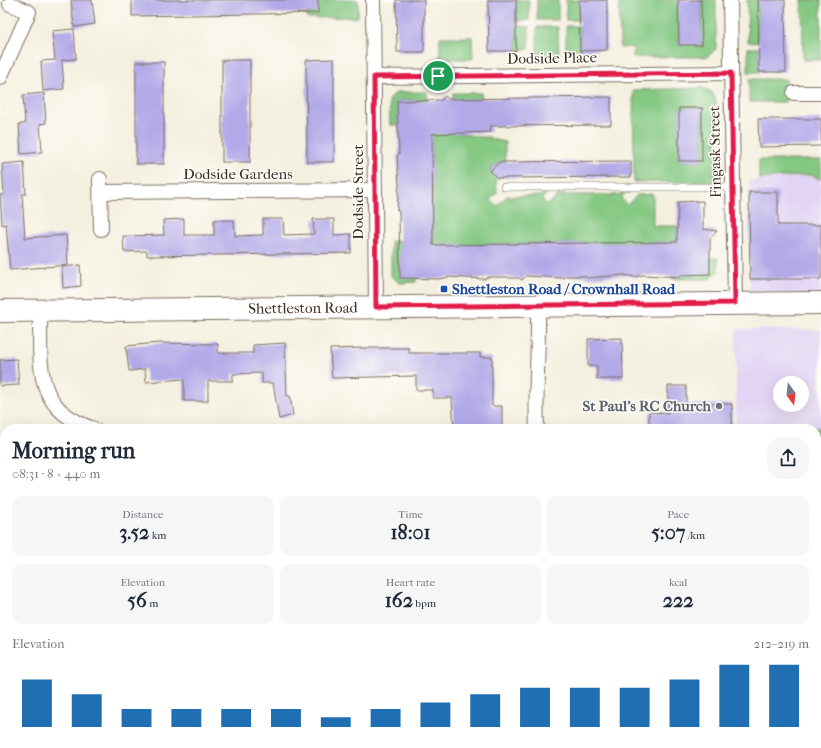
<!DOCTYPE html>
<meta charset="utf-8">
<style>
:root{--surface:#fff;--page:#f6f6f7;--text:#1f2937;--muted:#747a83;--accent:#1f6fb2}
body{margin:0;font-family:"IM FELL French Canon",serif;background:var(--page);color:var(--text);height:100vh;display:flex;flex-direction:column;font-size:15px;white-space:nowrap}
*{box-sizing:border-box;margin:0}
p{font-size:13px;color:var(--muted)}
.icon{flex:none;width:22px;height:22px;fill:none;stroke:currentColor;stroke-width:2;stroke-linecap:round;stroke-linejoin:round}
.map{position:relative;flex:1;overflow:hidden}
.sheet{position:absolute;left:0px;top:424px;width:821px;height:324px;display:flex;flex-direction:column;background:var(--surface);border-radius:16px 16px 0 0;box-shadow:0 4px 16px #0002}
.sheet>*{flex:none}
.needle{width:26px;rotate:165deg}
.tools{position:absolute;left:773px;top:376px;display:grid;gap:8px}
.tools a{display:grid;place-items:center;width:36px;height:36px;border-radius:50%;background:var(--surface);box-shadow:0 4px 16px #0002;font-size:20px}
.pin{position:absolute;display:grid;place-items:center;width:34px;height:34px;color:#fff;margin:-17px;border:2px solid #fff;border-radius:50%;box-shadow:0 1px 4px #0007}
.round{display:grid;place-items:center;flex:none;width:42px;height:42px;border-radius:16px;background:var(--page)}
.summary{display:flex;align-items:center;justify-content:space-between;height:68px;padding:0 12px}
h1{font-size:22px;font-weight:700;line-height:30px}
.figures{display:grid;grid-template-columns:repeat(3,1fr);gap:6px;height:68px;padding:4px 12px}
.figures div{display:grid;align-content:center;border-radius:10px;background:var(--page);text-align:center}
.figures b{font-size:20px;font-weight:700}
.figures small{font-size:11px;font-weight:400}
.figures p{font-size:11px}
.chart{height:112px;padding:8px 12px}
.chart p{display:flex;justify-content:space-between}
.chart svg{width:100%;height:72px;margin-top:4px;stroke:var(--accent);stroke-width:6}
.map>svg:first-child{display:block}
</style>
<div class="map">
<svg width="821" height="748" viewBox="0 0 821 748">
<rect width="100%" height="100%" fill="#fdfcf7"/>
<filter id="ink" filterUnits="userSpaceOnUse"><feTurbulence type="fractalNoise" baseFrequency=".025" numOctaves="2"/><feDisplacementMap in="SourceGraphic" scale="8" xChannelSelector="R" yChannelSelector="G"/><feConvolveMatrix kernelMatrix="1 2 1 2 8 2 1 2 1" color-interpolation-filters="sRGB"/></filter>
<filter id="wash" filterUnits="userSpaceOnUse"><feTurbulence type="fractalNoise" baseFrequency=".012" numOctaves="4" result="noise"/><feDisplacementMap in="SourceGraphic" scale="16" xChannelSelector="R" yChannelSelector="G"/><feGaussianBlur stdDeviation="0.9" result="paint"/><feColorMatrix in="noise" values="0 0 0 0 0 0 0 0 0 0 0 0 0 0 0 0 0 1.4 0 .05"/><feComposite in="paint" operator="in"/></filter>
<g filter="url(#wash)">
<rect width="100%" height="100%" fill="#f4f0df"/>
<g fill="#e1d4f4" fill-rule="evenodd">
<polygon points="810,176 821,180 821,300 750,300 749,181"/>
<path d="M736,329L821,330V649L816,650V429H736ZM780,383H802V405H780Z"/>
</g>
<g fill="#84c882" stroke="#607950" fill-rule="evenodd">
<polygon points="306,0 358,0 358,17 307,18"/>
<polygon points="516,0 529,0 529,20 516,21"/>
<rect x="537" y="0" width="21" height="20"/>
<rect x="566" y="0" width="13" height="20"/>
<polygon points="619,0 678,0 679,45 702,44 701,0 716,0 716,49 707,57 633,57 633,47 620,48"/>
<polygon points="747,0 758,0 758,42 748,42"/>
<polygon points="802,0 821,0 821,60 803,60"/>
<polygon points="516,26 529,27 529,49 516,50"/>
<polygon points="566,26 579,26 580,49 566,49"/>
<polygon points="537,27 558,27 559,57 537,58"/>
<polygon points="440,37 472,37 473,59 440,59"/>
<rect x="748" y="48" width="11" height="24"/>
<rect x="749" y="79" width="37" height="23"/>
<path d="M703,88L712,92L716,101L717,182H634L633,90ZM679,108H702V161H679Z"/>
<polygon points="397,92 427,92 428,100 400,100 397,102 398,125 390,125 389,99"/>
<polygon points="453,93 481,93 482,99 453,100"/>
<polygon points="432,131 454,132 480,137 490,137 490,139 505,142 505,162 503,171 496,164 490,171 496,177 497,193 490,200 497,206 507,196 542,196 543,192 548,193 542,199 548,205 558,195 621,195 621,191 625,190 627,192 621,198 627,205 637,195 653,194 653,226 677,226 677,242 429,245 433,240"/>
<polygon points="821,160 821,179 810,175 759,179 759,160"/>
<polygon points="391,241 399,241 416,278 416,282 400,283 391,276"/>
<polygon points="710,258 718,258 718,271 711,279 672,279 672,275 679,277 710,266"/>
<polygon points="760,428 821,428 821,587 816,587 816,429"/>
</g>
<g id="blocks">
<g fill="#b2a9e8">
<polygon points="71,0 92,0 95,24 74,27"/>
<polygon points="132,0 318,0 318,13 132,16"/>
<polygon points="396,0 424,0 424,52 397,52"/>
<polygon points="488,0 516,0 516,51 489,51"/>
<polygon points="579,0 607,0 607,50 580,51"/>
<polygon points="678,0 701,0 702,45 679,45"/>
<polygon points="758,0 785,0 786,72 759,72"/>
<polygon points="74,29 76,59 62,60 64,89 43,91 41,61 55,60 52,31"/>
<polygon points="334,59 334,162 307,162 306,60"/>
<rect x="222" y="60" width="28" height="102"/>
<rect x="136" y="62" width="28" height="102"/>
<polygon points="44,93 46,123 40,124 42,152 21,154 19,124 25,124 23,95"/>
<polygon points="445,96 449,99 611,97 611,125 490,126 491,132 432,134 433,245 677,242 678,202 703,201 703,229 717,231 710,239 710,274 681,275 680,277 643,275 635,277 624,275 587,278 585,276 565,276 563,278 526,276 522,280 519,278 509,278 508,277 487,277 485,279 448,277 440,279 400,278 399,212 397,210 399,185 397,156 399,154 397,101 442,100"/>
<rect x="679" y="108" width="23" height="53"/>
<polygon points="758,119 821,119 821,146 759,147"/>
<polygon points="631,161 631,177 497,178 490,171 499,162"/>
<polygon points="24,162 26,194 22,194 25,238 66,235 68,265 10,270 6,224 2,225 0,195 4,195 2,164"/>
<polygon points="749,192 778,192 778,225 821,225 821,279 750,279"/>
<polygon points="184,219 184,235 214,235 214,220 234,220 235,236 263,235 263,219 283,219 284,235 314,234 313,219 334,219 334,235 351,234 351,253 147,256 147,251 124,252 123,236 164,235 163,220"/>
<polygon points="80,265 81,286 63,288 62,267"/>
<polygon points="622,338 623,379 597,379 597,366 588,366 588,339"/>
<polygon points="159,343 218,344 218,353 253,353 253,345 285,343 287,396 290,396 293,415 279,419 273,383 262,383 262,373 233,374 233,381 208,381 208,401 184,401 184,379 146,382 145,369 129,371 126,346"/>
<polygon points="364,348 409,348 409,353 480,353 480,357 492,357 492,406 502,406 502,429 454,429 452,398 433,398 433,390 416,390 416,376 332,378 330,349"/>
<polygon points="17,359 19,385 0,386 0,360"/>
<polygon points="668,386 686,386 686,404 732,404 732,429 649,429 649,412 668,413"/>
</g>
</g>
</g>
<g filter="url(#ink)">
<use href="#blocks" fill-opacity="0" stroke="#7c6f62" stroke-width="1"/>
<g fill="none" stroke-linecap="round" stroke-linejoin="round">
<defs>
<g id="service">
<polyline points="504,187 733,187"/>
<polyline points="40,743 42,748"/>
<polyline points="463,743 463,748"/>
</g>
<g id="minor">
<polyline points="373,0 376,307"/>
<polyline points="730,0 735,303"/>
<polyline points="374,77 731,73"/>
<polyline points="0,78 29,12 10,4"/>
<polyline points="794,93 821,93"/>
<polyline points="100,179 101,229"/>
<polyline points="101,192 375,190"/>
<path d="M40,310C41,365 32,409 94,429"/>
<path d="M537,429C535,388 539,347 538,306"/>
<polyline points="0,533 5,537"/>
<polyline points="816,730 821,726"/>
<polyline points="162,743 164,748"/>
<polyline points="321,743 322,748"/>
<polyline points="722,746 725,748"/>
<polyline points="102,748 120,743"/>
<polyline points="803,748 806,743"/>
</g>
<g id="primary">
<path id="s1" d="M0,311L821,303"/>
</g>
</defs>
<use href="#service" stroke="#7c6f62" stroke-width="8"/>
<use href="#minor" stroke="#7c6f62" stroke-width="16"/>
<use href="#primary" stroke="#7c6f62" stroke-width="24"/>
<use href="#service" stroke="#fff" stroke-width="7"/>
<use href="#minor" stroke="#fff" stroke-width="14"/>
<use href="#primary" stroke="#fff" stroke-width="22"/>
</g>
</g>
<g fill="none" stroke-linecap="round" stroke-linejoin="round" filter="url(#ink)">
<defs>
<polygon id="route" points="731,73 735,303 376,307 374,77"/>
</defs>
<use href="#route" stroke="#fff" stroke-width="8"/>
<use href="#route" stroke="#e11d48" stroke-width="5"/>
</g>
<rect fill="#1a4fb4" stroke="#fdfcf7" stroke-width="1.5" x="440" y="285" width="8" height="8" rx="2"/>
<circle fill="#6b7280" stroke="#fdfcf7" stroke-width="1.5" cx="719" cy="406" r="4"/>
<g text-anchor="middle" stroke-width="3" stroke-linejoin="round" paint-order="stroke">
<g font-size="15" fill="#3b2a1e" stroke="#fdfcf7">
<text transform="translate(552 58) rotate(-1)" y="5">Dodside Place</text>
<text transform="translate(715 152) rotate(-91)" y="5">Fingask Street</text>
<text x="238" y="179">Dodside Gardens</text>
<text transform="translate(358 192) rotate(-90)" y="5">Dodside Street</text>
<text dy="5" stroke="none"><textPath href="#s1" startOffset="303">Shettleston Road</textPath></text>
</g>
<g font-size="15" font-weight="bold" fill="#164399" stroke="#fdfcf7" text-anchor="start">
<text x="452" y="294">Shettleston Road / Crownhall Road</text>
</g>
<g font-size="15" font-weight="bold" fill="#5b616d" stroke="#fdfcf7" text-anchor="end">
<text x="711" y="411">St Paul's RC Church</text>
</g>
</g>
</svg>
<div class="tools">
<a><svg class="needle" viewBox="-14 -14 28 28"><path d="M0-13l5 13h-10z" fill="#e53935"/><path d="M0 13l5-13h-10z" fill="#747a83"/></svg></a>
</div>
<div class="pin" style="left:438px;top:76px;background:#1e9e55"><svg class="icon" aria-label="arrive" viewBox="0 0 24 24"><path d="M6 21V4h12l-3 4 3 4H6"/></svg></div>
<section class="sheet">
<div class="summary"><div><h1>Morning run</h1><p>08:31 · 8 × 440 m</p></div><a class="round"><svg class="icon" aria-label="share" viewBox="0 0 24 24"><path d="M12 15V3M7 8l5-5 5 5M5 13v7h14v-7"/></svg></a></div>
<div class="figures">
<div><p>Distance</p><b>3.52<small> km</small></b></div>
<div><p>Time</p><b>18:01</b></div>
<div><p>Pace</p><b>5:07<small> /km</small></b></div>
</div>
<div class="figures">
<div><p>Elevation</p><b>56<small> m</small></b></div>
<div><p>Heart rate</p><b>162<small> bpm</small></b></div>
<div><p>kcal</p><b>222</b></div>
</div>
<div class="chart"><p><span>Elevation</span>212–219 m</p>
<svg viewBox="0 0 160 44" preserveAspectRatio="none"><path d="M5 44V15M15 44V24M25 44V33M35 44V33M45 44V33M55 44V33M65 44V38M75 44V33M85 44V29M95 44V24M105 44V20M115 44V20M125 44V20M135 44V15M145 44V6M155 44V6"/></svg>
</div>
</section>
</div>
